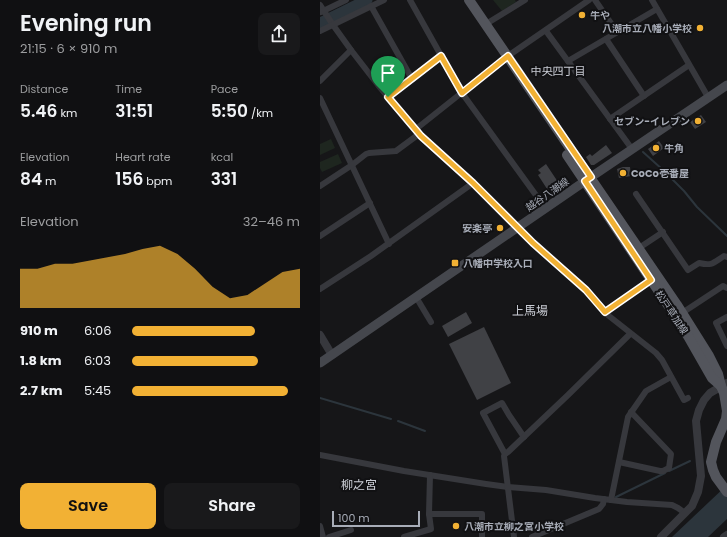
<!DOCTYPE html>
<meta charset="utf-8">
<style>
:root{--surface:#101012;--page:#19191b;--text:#f1f3f6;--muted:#9c9d9f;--accent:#f2b134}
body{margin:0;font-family:Poppins,"Noto Sans JP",sans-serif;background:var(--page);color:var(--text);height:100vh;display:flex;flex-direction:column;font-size:15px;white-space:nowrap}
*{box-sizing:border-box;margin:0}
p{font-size:13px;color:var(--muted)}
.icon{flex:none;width:22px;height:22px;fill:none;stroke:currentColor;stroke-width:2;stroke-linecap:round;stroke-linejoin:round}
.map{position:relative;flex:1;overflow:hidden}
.sheet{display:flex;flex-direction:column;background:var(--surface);width:320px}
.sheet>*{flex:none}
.scale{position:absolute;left:12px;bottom:10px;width:88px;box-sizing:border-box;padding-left:4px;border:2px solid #a8adb8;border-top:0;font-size:11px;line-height:14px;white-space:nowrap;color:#a8adb8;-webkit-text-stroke:3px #111113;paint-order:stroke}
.pin{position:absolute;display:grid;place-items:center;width:34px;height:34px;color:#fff;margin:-41px -17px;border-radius:50% 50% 50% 0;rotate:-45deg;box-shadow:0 0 4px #0007}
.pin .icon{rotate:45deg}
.round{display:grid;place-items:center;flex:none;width:42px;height:42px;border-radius:8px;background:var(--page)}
.headline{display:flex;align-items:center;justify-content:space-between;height:68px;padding:0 20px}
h1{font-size:22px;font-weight:600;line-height:30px}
.figures{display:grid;grid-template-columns:repeat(3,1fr);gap:6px;height:68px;padding:4px 20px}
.figures div{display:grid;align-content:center}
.figures b{font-size:17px;font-weight:600}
.figures small{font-size:11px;font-weight:400}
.figures p{font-size:11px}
.chart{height:112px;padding:8px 20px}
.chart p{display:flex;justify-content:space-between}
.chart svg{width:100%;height:72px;margin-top:4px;fill:var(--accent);opacity:.7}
.button{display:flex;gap:8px;margin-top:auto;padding:8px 20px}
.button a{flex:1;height:46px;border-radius:8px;background:var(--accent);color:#111;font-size:16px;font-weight:600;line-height:46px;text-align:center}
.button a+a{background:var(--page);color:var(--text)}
ul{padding:0 20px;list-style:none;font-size:13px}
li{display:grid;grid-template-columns:64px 48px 1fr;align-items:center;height:30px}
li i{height:10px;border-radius:5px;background:var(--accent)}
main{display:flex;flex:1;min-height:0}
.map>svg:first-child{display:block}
</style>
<main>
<section class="sheet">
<div class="headline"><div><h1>Evening run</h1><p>21:15 · 6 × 910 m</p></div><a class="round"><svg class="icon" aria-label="share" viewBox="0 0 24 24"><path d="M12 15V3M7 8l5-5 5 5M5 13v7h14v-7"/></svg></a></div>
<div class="figures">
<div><p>Distance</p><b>5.46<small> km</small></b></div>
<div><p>Time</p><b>31:51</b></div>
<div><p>Pace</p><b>5:50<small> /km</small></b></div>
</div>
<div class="figures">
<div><p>Elevation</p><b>84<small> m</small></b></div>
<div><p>Heart rate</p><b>156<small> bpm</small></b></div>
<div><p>kcal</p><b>331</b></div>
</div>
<div class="chart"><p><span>Elevation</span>32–46 m</p>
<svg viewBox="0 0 160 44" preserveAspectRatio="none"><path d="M0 44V20L10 20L20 17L30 17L40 15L50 13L60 11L70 8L80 6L90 11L100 20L110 31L120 38L130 36L140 29L150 22L160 20V44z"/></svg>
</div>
<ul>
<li><b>910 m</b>6:06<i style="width:73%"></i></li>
<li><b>1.8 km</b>6:03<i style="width:75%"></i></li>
<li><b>2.7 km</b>5:45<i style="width:93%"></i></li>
</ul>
<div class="button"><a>Save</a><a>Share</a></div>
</section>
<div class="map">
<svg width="407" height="537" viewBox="0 0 407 537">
<rect width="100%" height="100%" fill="#161618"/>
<g fill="#1e261f">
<polygon points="173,0 195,0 196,2 182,11"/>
<polygon points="11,139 15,148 0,155 0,144"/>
<polygon points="18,154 22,163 2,172 0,168 0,162"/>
</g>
<polygon fill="#2c353c" points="407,485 407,519 388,537 352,537"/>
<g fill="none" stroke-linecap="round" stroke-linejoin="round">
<g stroke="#2c353c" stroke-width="2">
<polyline points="323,152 343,170 364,191 377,207 407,236"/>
<polyline points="0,398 71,419"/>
<polyline points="78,421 105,431"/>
<polyline points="349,471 370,461"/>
<polyline points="296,497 345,473"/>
</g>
<polyline stroke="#2c353c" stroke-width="11" points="0,23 47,0"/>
</g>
<g fill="#404145">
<polygon points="381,115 386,122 375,129 370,122"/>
<polygon points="339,141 344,148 333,156 328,149"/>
<polygon points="286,145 292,153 274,165 271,165 266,157 270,154 272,156"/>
<polygon points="226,164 242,188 231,195 218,175 221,173 218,170"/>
<polygon points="303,167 310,167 311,176 299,178 297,169"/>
<polygon points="146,312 152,323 128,337 122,326"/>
<polygon points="164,327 191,383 157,400 129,344"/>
</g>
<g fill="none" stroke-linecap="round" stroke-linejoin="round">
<g stroke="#37383d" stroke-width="6">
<polyline points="90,0 142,93 226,209"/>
<polyline points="275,0 297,32"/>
<polyline points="332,0 388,97"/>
<polyline points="0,5 13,25 31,50 58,85 101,136 153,183 213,243 266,290 289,316 336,353 342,360 364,400 368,398"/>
<polyline points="51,6 92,79"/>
<polyline points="1,12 26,0"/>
<polyline points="166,24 205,0"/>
<polyline points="0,31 64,0"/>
<polyline points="226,31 312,149"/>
<polyline points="286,39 324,96"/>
<polyline points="248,61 337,9"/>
<polyline points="0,81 31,50"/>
<polyline points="68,97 121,57"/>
<polyline points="0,98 69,244"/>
<polyline points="290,119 369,65"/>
<polyline points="96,129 188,56 269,0"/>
<polyline points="0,186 32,165 46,154 49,153 76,151 99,134"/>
<path d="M316,194L368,270L379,263C393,266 393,263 404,256L407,257"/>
<polyline points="0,236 50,203"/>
<polyline points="319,248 343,232"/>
<polyline points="0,289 51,256 153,183"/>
<polyline points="96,297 111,322"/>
<polyline points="285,312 331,281"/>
<polyline points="362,313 403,286 407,288"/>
<polyline points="407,317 396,323 407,346"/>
<polyline points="185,454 163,413 182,403 189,415 204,437"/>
<polyline points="0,455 84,471 166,484 188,487 226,490 275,498 307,502 352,505 358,508 365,513"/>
<polyline points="299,462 340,471 343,471 349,468 351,454 311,412"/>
<polyline points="291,500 308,417 326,391 351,377"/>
<polyline points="109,514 162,514 162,537"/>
<polyline points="0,526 3,537"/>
<polyline points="9,537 31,530"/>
<polyline points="84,537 111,529 109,514 110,475"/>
<polyline points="194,537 184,456 185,454 188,452 248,395 310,334"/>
<polyline points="212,537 279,509 283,504 284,499"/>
</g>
<g stroke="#37383d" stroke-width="8">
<polyline points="0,335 12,355"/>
<polyline points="341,537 372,506 378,492 381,476 376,421 379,410 384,400 390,393 407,383"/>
<polyline points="404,537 407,535"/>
</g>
<polyline stroke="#45474d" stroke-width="9" points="0,363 271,177 407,85"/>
<g stroke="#53555c" stroke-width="10">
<polyline points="149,0 357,305 389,356 398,374 401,386 404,393 407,411 406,419 396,442 391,462 393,470 396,477 407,492"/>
<polyline points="247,155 350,308 368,336 392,378 401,386"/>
</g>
</g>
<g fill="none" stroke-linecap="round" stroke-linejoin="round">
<defs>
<polygon id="route" points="121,56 142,93 188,56 271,177 265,181 331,280 285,312 266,290 213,243 153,183 101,136 68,97"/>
</defs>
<use href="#route" stroke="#fff" stroke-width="8"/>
<use href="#route" stroke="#f2b134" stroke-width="5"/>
</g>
<g fill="#f2b134" stroke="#111113" stroke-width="1.5">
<circle cx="262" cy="15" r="4"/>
<circle cx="380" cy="28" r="4"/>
<circle cx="378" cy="121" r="4"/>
<circle cx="336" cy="148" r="4"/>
<circle cx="303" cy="173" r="4"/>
<circle cx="180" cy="228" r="4"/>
<rect x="131" y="259" width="8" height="8" rx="2"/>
<circle cx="136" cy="526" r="4"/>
</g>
<g text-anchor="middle" stroke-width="4" stroke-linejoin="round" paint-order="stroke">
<g font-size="10" font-weight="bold" fill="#a8adb8" stroke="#111113" text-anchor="start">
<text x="270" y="19">牛や</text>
<text x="372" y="32" text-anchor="end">八潮市立八幡小学校</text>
<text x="370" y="125" text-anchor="end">セブン-イレブン</text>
<text x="344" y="152">牛角</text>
<text x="311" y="177">CoCo壱番屋</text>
<text x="172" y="232" text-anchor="end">安楽亭</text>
<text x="143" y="267">八幡中学校入口</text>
<text x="144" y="530">八潮市立柳之宮小学校</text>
</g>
<g font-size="10" fill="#a8adb8" stroke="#111113">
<text transform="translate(227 194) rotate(-35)" y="4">越谷八潮線</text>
<text transform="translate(352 312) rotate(56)" y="4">松戸草加線</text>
</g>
<g font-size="11" fill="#c9ccd4" stroke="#111113">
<text x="238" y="75">中央四丁目</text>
</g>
<g font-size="12" fill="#c9ccd4" stroke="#111113">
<text x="210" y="315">上馬場</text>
<text x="39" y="489">柳之宮</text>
</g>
</g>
</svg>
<div class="scale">100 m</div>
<div class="pin" style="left:68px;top:97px;background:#1e9e55"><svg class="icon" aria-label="arrive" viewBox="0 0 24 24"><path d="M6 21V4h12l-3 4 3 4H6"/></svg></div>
</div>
</main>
